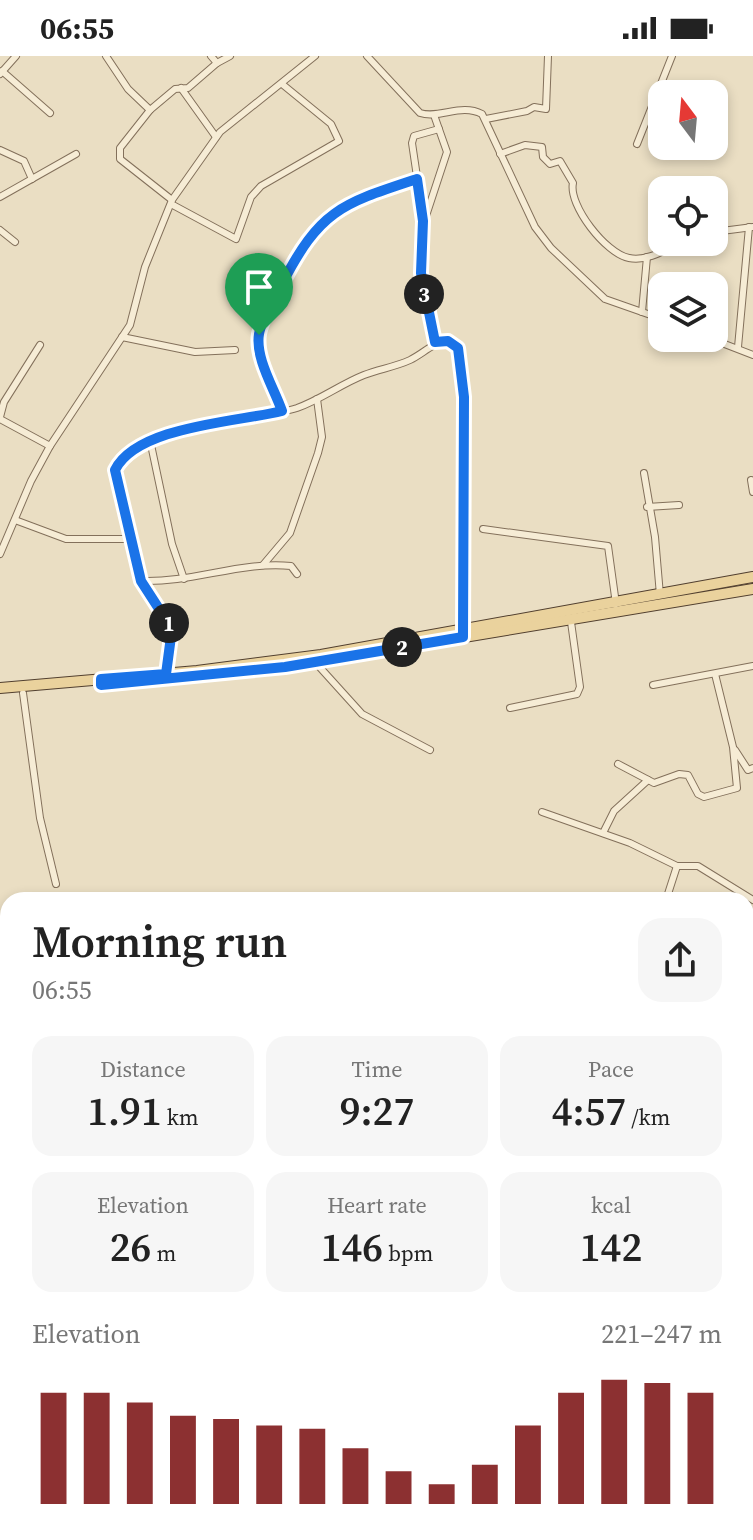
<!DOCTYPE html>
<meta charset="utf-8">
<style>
:root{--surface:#fff;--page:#f6f6f6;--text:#222;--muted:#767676;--accent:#8c3031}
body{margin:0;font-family:"Source Serif 4",serif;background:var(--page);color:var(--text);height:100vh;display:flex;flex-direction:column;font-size:30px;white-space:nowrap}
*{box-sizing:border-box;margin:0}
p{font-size:26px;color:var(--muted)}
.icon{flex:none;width:44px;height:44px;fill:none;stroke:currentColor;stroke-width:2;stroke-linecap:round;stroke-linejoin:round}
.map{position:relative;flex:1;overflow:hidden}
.details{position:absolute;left:0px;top:836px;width:754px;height:648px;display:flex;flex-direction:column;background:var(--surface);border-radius:24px 24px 0 0;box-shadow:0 4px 12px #0003}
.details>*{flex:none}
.needle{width:52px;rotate:344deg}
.controls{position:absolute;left:648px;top:24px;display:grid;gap:16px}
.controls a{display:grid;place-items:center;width:80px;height:80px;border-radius:16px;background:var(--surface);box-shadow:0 4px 12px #0003;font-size:40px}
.pin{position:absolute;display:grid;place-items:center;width:68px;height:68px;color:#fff;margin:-82px -34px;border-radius:50% 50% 50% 0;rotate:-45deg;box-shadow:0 0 8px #0007}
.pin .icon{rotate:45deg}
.km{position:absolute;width:40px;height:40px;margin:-20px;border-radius:50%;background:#222;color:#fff;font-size:22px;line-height:40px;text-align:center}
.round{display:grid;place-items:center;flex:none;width:84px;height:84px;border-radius:24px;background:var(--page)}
.overview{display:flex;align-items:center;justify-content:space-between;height:136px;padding:0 32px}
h1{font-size:44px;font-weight:600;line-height:60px}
.metrics{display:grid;grid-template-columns:repeat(3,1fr);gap:12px;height:136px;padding:8px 32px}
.metrics div{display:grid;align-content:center;border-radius:20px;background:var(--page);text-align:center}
.metrics b{font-size:40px;font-weight:600}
.metrics small{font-size:22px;font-weight:400}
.metrics p{font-size:22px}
.chart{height:224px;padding:16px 32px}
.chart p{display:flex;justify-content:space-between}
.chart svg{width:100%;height:144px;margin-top:8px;stroke:var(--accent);stroke-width:6}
.status{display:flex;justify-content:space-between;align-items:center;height:56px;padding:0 40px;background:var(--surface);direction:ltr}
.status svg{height:22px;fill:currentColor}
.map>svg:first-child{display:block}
</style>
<div class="status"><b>06:55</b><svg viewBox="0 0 49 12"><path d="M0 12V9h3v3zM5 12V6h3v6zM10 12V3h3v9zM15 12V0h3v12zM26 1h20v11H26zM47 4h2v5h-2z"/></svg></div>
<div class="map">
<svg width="753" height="1484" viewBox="0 0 753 1484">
<rect width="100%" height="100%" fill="#eadec3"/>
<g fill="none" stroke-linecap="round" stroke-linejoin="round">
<defs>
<g id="minor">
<polyline points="106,0 128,33 150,54"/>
<path d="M367,0L420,57C440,63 461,47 482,58L535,171L551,192L605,243L662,263"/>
<polyline points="217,7 230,0"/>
<polyline points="2,15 50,57"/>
<polyline points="0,18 16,0"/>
<polyline points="181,32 216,81"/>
<polyline points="434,59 447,96 421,175 421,217 435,286"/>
<polyline points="486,63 527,55 534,51 546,53 548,0"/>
<polyline points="637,88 672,0"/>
<polyline points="0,94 24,105 32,123"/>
<path d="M500,98L525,89L542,91L543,101L550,108L560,105L573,127C568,149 606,198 629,202C647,206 667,193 682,186"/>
<polyline points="0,141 76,98"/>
<polyline points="172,144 120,103 120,92 150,54 175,33 188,32 217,7 211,0"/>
<polyline points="171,148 236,183 251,141 261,130 339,85 331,68 282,28"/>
<polyline points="423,161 412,87 414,80 439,73"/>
<polyline points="0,174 15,186"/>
<polyline points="714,176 753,171"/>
<polyline points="642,256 647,201"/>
<polyline points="122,281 195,296 235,294"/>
<polyline points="709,282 753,299"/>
<polyline points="738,291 749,171"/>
<path d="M282,355C274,332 255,302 259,278C262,261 274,243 282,227C320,153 341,149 417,123"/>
<polyline points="0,361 4,346 40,289"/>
<polyline points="0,363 50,390"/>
<polyline points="150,384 172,488 184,523"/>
<polyline points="644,417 655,481 660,539"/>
<polyline points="751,424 753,436"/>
<polyline points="647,451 679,449"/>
<polyline points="15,464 66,483 130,483"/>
<polyline points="483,473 608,490 616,548"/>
<polyline points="0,498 31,425 50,390 130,269 145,211 172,144 220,76 315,0"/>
<polyline points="263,509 290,477 318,397 322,381 317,343"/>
<path d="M141,525C192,527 241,505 291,510L297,518"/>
<polyline points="315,606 362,658 430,694"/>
<path d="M166,618L172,573L141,525L115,414C140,365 248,367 297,352C320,344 341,328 364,319C379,313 395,311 410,304C424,297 432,287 448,285L458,292L464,341L463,573"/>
<polyline points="653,629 753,610"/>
<polyline points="23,637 40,762 56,828"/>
<polyline points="510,652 577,638 580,631 571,566"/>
<polyline points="735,694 748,714 753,712"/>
<polyline points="618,708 654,727 679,718 688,719 698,738 704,741 737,732 733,691 715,618"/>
<polyline points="542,756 630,787 677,810 698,810 753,844"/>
<polyline points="603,777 614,755 648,724"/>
<polyline points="666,844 677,810"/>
<polyline points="8,1080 2,1091 8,1099"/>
<polyline points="746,1294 753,1299"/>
<polyline points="0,1346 8,1354"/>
<polyline points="0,1414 8,1407"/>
<polyline points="746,1430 753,1424"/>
<polyline points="0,1445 8,1454"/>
<polyline points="46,1476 54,1484"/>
<polyline points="135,1476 142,1484"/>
<polyline points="277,1476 280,1484"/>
<polyline points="343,1476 346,1484"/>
<polyline points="414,1476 417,1484"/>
<polyline points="491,1476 496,1484"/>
<polyline points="30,1484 38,1476"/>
<polyline points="215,1484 223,1476"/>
<polyline points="561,1484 573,1476"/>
</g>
<g id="tertiary">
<polyline points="0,868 8,885"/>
<polyline points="0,1160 8,1149"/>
<polyline points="746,1454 753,1456"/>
</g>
<g id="primary">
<polyline points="458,582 753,533"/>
<polyline points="0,632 197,615 321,599 753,521"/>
</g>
</defs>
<use href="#minor" stroke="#83705b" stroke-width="8"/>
<use href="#tertiary" stroke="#83705b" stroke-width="10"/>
<use href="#primary" stroke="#513f2f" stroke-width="12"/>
<use href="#minor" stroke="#f6ecd5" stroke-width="6"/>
<use href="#tertiary" stroke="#f6ecd5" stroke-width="8"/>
<use href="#primary" stroke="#ead29d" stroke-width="10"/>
</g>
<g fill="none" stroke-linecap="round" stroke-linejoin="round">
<defs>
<path id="route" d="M417,123L423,165L421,217L435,286L448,285L458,292L464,341L463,581L285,611L101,629V623L166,618L172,573L141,525L115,414C137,370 237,366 282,355C274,332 255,302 259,278C262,261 274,243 282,228C320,154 341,148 417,123Z"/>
</defs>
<use href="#route" stroke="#fff" stroke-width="16"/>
<use href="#route" stroke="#1a73e8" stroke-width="10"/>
</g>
</svg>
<div class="controls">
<a><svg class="needle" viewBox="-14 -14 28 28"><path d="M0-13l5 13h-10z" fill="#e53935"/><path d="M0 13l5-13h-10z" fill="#767676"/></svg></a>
<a><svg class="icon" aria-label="locate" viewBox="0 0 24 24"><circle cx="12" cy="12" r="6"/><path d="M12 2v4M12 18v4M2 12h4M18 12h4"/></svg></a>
<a><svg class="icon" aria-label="layers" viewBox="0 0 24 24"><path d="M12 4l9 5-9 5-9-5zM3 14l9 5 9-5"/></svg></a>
</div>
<div class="pin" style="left:259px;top:279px;background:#1e9e55"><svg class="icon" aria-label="arrive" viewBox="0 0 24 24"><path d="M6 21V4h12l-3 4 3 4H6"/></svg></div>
<b class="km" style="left:169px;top:567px">1</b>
<b class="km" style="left:402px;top:591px">2</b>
<b class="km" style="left:424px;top:238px">3</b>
<section class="details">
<div class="overview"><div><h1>Morning run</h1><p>06:55</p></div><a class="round"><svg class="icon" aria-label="share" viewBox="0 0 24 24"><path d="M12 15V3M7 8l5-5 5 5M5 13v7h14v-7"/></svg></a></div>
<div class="metrics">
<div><p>Distance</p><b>1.91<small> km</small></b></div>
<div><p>Time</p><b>9:27</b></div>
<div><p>Pace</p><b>4:57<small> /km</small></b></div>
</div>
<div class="metrics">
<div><p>Elevation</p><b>26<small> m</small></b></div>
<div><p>Heart rate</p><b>146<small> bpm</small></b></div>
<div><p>kcal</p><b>142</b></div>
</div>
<div class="chart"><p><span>Elevation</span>221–247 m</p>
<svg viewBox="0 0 160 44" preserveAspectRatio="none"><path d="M5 44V10M15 44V10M25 44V13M35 44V17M45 44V18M55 44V20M65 44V21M75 44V27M85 44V34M95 44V38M105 44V32M115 44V20M125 44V10M135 44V6M145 44V7M155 44V10"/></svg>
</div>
</section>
</div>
